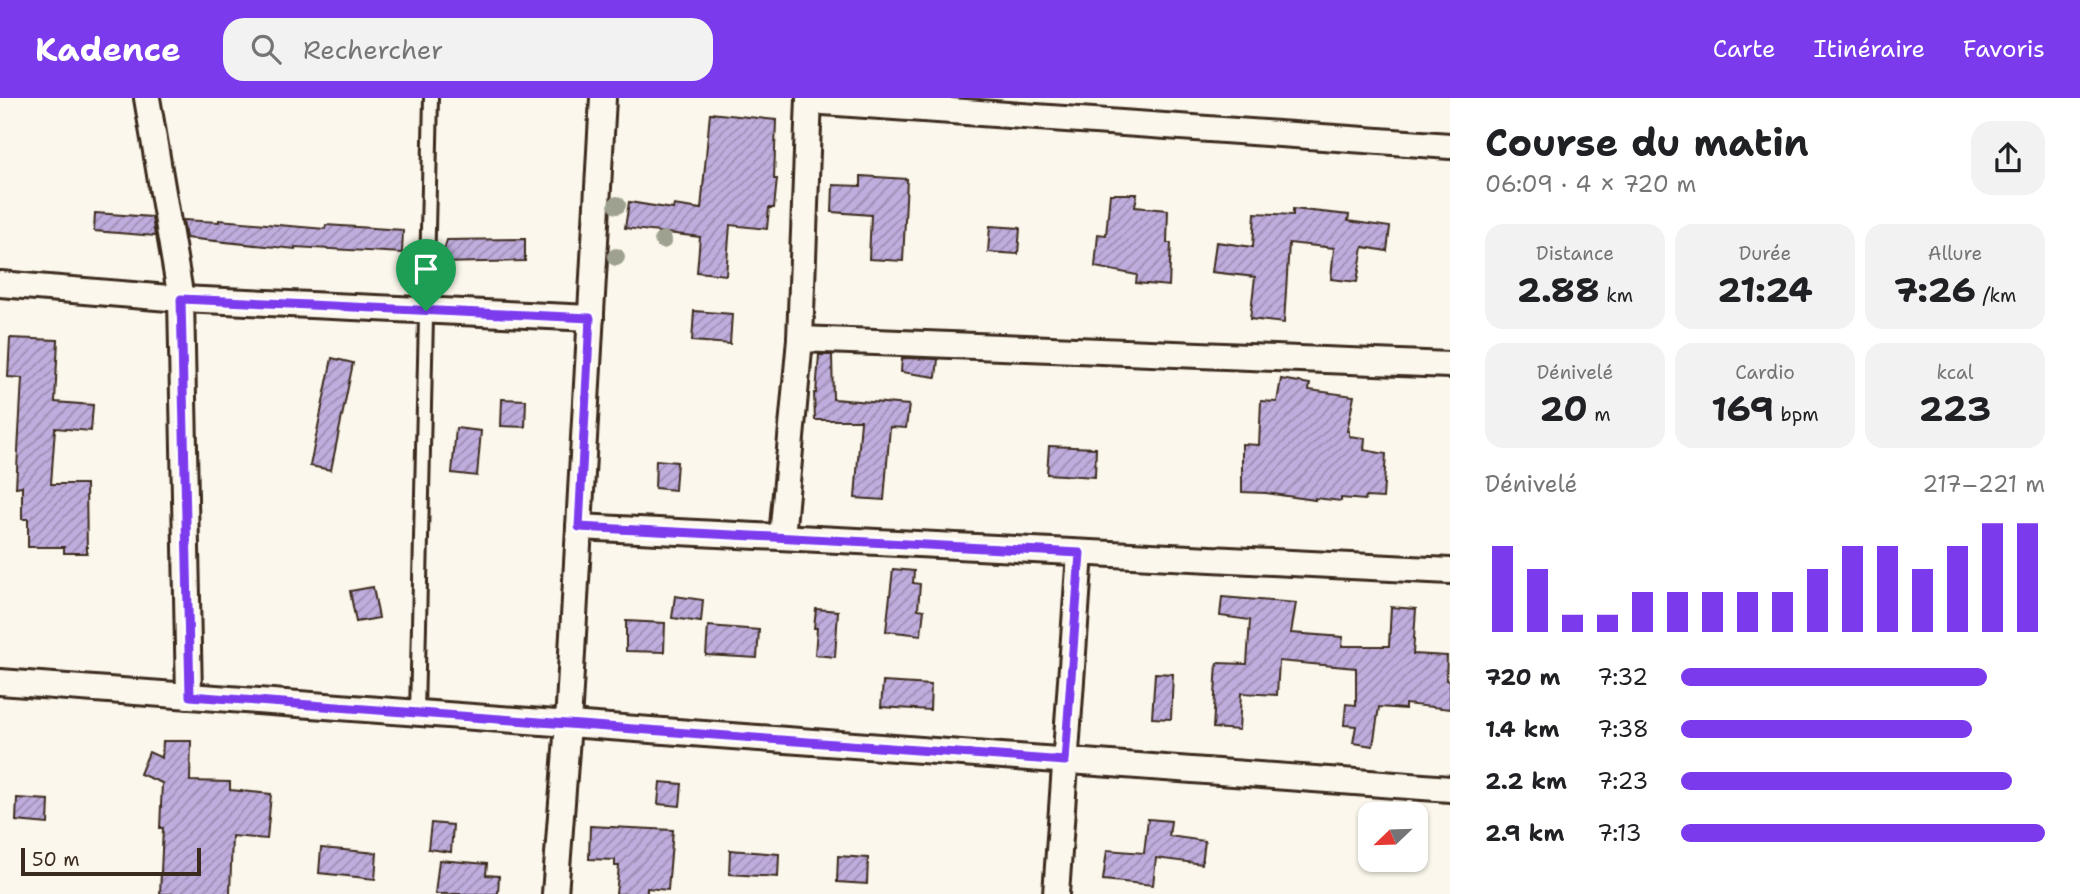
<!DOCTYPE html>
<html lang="fr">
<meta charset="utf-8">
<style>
:root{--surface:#fff;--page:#f2f2f2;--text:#202124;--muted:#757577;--accent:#7c3aed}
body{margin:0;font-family:"Shantell Sans",sans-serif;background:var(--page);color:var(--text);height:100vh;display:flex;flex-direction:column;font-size:26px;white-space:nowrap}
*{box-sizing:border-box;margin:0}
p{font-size:23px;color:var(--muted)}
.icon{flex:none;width:38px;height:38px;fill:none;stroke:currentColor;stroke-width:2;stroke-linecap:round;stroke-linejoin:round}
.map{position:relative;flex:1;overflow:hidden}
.sheet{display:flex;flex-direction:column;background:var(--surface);width:630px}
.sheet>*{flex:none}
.needle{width:46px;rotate:247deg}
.fabs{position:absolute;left:1358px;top:704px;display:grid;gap:14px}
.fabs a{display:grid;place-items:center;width:70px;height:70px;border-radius:14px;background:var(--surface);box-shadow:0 2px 5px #0004;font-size:35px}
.scale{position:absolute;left:21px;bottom:18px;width:180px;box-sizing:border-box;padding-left:7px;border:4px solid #3b2a1e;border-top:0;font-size:19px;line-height:24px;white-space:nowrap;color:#3b2a1e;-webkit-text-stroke:5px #fbf7ec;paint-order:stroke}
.pin{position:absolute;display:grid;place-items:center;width:60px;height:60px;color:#fff;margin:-72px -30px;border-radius:50% 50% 50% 0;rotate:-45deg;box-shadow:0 0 7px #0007}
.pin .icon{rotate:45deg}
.round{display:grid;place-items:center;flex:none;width:74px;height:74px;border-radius:21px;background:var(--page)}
.overview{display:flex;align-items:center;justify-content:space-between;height:119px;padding:0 35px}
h1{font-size:38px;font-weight:700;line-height:52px}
.figures{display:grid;grid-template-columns:repeat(3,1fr);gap:10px;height:119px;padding:7px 35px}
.figures div{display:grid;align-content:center;border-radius:18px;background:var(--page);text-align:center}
.figures b{font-size:35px;font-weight:700}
.figures small{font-size:19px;font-weight:400}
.figures p{font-size:19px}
.chart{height:196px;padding:14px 35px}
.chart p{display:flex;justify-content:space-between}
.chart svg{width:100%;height:126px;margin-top:7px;stroke:var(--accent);stroke-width:6}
ul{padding:0 35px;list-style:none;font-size:23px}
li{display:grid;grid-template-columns:112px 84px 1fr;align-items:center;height:52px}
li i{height:18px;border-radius:9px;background:var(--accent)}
header{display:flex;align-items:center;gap:42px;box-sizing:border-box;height:98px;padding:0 35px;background:var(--accent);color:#fff}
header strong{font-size:33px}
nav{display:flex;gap:38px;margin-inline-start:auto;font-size:24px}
.search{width:490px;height:63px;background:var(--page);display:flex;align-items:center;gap:18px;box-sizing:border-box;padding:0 24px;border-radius:21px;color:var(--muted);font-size:26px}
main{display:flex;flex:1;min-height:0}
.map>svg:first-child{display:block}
</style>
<header>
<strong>Kadence</strong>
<div class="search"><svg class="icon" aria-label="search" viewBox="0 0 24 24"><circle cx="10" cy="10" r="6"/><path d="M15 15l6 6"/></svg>Rechercher</div>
<nav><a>Carte</a><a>Itinéraire</a><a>Favoris</a></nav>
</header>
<main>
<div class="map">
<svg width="1450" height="796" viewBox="0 0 1450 796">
<defs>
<pattern id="building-hatch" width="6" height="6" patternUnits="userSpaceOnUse" patternTransform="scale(1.75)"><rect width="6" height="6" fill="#bfaddd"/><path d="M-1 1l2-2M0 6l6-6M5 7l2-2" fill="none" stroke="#9c8db3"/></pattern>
</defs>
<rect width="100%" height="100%" fill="#fbf7ec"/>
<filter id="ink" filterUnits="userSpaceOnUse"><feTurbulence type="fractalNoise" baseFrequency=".0143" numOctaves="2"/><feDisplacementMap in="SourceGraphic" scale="14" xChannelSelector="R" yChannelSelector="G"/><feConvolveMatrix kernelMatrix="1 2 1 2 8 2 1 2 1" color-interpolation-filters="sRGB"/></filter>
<g filter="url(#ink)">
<g fill="url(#building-hatch)" stroke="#3b2a1e" stroke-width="2">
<polygon points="710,15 776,22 774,81 777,81 774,110 769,110 767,131 730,127 726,177 697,174 700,139 625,130 629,104 673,111 674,107 701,111"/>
<polygon points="861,78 907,81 903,163 869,161 871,117 832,114 833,87 861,88"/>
<polygon points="1110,96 1137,96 1135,109 1168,112 1167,145 1171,145 1169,188 1136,185 1137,177 1095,169 1098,136 1106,137"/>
<polygon points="1293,111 1349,117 1348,123 1390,129 1387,153 1363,149 1357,184 1331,181 1334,150 1289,145 1284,225 1250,221 1255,179 1212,174 1216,144 1253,149 1255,115 1293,117"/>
<polygon points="95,115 152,119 155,138 94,133"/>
<polygon points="183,122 219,124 219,122 325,131 326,127 403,132 402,155 295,149 295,151 186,140"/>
<polygon points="990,128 1020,130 1018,156 988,154"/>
<polygon points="525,141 525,163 440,165 447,142"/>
<polygon points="694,213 732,216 730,246 692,243"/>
<polygon points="10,240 58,242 55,304 93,307 91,333 55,330 51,386 86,386 87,455 64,455 64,449 28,449 28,421 22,421 22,388 16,389 22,280 8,279"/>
<polygon points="819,257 832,257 833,301 909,307 906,330 890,329 884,402 855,400 861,322 815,322 814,295 816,295"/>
<polygon points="332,260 353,265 331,372 310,368"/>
<polygon points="902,260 938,261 936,279 901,274"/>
<polygon points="1281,281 1310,286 1309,292 1354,298 1347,333 1349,333 1349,338 1365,340 1364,352 1386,356 1383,400 1366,399 1365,402 1341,400 1341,403 1315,400 1315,402 1266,395 1242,394 1242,346 1259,347 1261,303 1277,304"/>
<polygon points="502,301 526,302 525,329 501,328"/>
<polygon points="456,330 481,333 477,378 452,375"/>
<polygon points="1049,348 1096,350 1095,379 1047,376"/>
<polygon points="656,362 677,364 675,392 655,390"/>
<polygon points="893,471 914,473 913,485 920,486 918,511 924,512 921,537 886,533"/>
<polygon points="373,489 379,520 356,524 350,493"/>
<polygon points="675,498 703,502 701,524 672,520"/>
<polygon points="1222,499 1296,505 1291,535 1343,539 1342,548 1389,548 1391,509 1416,511 1413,556 1447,558 1446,582 1450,583 1450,611 1405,606 1405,611 1379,609 1373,648 1353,645 1356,628 1344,627 1346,606 1356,607 1356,570 1279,563 1277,597 1241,595 1239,632 1213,630 1217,565 1247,566 1250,522 1220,518"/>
<polygon points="816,511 838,513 835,559 815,557 817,530 814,530"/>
<polygon points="626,523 665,525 664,554 626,553"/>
<polygon points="708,528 759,532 757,560 706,557"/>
<polygon points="1155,575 1173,576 1171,621 1152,620"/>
<polygon points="883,584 931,587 930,612 881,609"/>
<polygon points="163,643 191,643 190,683 230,684 230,692 271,696 267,741 232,738 230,796 160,796 163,730 160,730 162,685 140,676 149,654 162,660"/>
<polygon points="660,684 682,686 680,708 658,706"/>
<polygon points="17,700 49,702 48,726 16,723"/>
<polygon points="1148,721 1171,723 1169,738 1205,743 1202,766 1156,760 1153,787 1103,782 1107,752 1144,755"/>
<polygon points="431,725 453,727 451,754 428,751"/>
<polygon points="590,728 673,732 668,792 647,790 647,796 616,796 619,768 615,768 615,762 589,761"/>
<polygon points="321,750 377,755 375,781 319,775"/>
<polygon points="730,752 779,756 778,779 729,776"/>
<polygon points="838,758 868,760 867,786 837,784"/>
<polygon points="439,762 487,766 486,777 499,778 498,796 435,796"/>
</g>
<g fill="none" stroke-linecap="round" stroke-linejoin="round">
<defs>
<polyline id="lane" points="417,615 431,0"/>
<g id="street">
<polyline points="147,0 181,201 189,598"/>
<polyline points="809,3 1450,48"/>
<polyline points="0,186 181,201 591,220"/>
<polyline points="800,241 1450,267"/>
<polyline points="579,429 1450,473"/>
<polyline points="782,439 800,241 809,0"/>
<polyline points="0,584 1450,691"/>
<polyline points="555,796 568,626 603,0"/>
<polyline points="1056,796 1080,455"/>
</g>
</defs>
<use href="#lane" stroke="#3b2a1e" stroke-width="18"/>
<use href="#street" stroke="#3b2a1e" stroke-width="30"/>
<use href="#lane" stroke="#fbf7ec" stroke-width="12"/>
<use href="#street" stroke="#fbf7ec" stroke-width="24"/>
</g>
<g fill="#9fa190">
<circle cx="617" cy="107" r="9"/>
<circle cx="663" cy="142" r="9"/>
<circle cx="616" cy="159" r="9"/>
</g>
</g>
<g fill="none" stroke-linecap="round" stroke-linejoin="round" filter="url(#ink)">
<defs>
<polygon id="route" points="181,201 590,220 579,429 1080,455 1065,663 190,598"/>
</defs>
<use href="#route" stroke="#fff" stroke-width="14"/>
<use href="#route" stroke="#7c3aed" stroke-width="9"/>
</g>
</svg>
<div class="fabs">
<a><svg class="needle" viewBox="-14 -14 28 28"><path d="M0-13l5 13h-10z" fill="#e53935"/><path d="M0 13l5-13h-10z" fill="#757577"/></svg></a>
</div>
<div class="scale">50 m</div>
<div class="pin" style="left:426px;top:213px;background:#1e9e55"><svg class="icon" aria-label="arrive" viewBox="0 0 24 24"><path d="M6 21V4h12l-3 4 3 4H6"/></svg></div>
</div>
<section class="sheet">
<div class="overview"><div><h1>Course du matin</h1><p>06:09 · 4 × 720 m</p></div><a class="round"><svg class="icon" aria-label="share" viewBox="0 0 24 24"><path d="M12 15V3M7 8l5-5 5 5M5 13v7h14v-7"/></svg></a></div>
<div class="figures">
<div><p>Distance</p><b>2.88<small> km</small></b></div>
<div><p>Durée</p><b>21:24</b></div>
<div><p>Allure</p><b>7:26<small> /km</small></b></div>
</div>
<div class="figures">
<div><p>Dénivelé</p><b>20<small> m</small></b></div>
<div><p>Cardio</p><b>169<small> bpm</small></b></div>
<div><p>kcal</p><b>223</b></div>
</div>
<div class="chart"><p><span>Dénivelé</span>217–221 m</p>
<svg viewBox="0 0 160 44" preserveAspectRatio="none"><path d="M5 44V14M15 44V22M25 44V38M35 44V38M45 44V30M55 44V30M65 44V30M75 44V30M85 44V30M95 44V22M105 44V14M115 44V14M125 44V22M135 44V14M145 44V6M155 44V6"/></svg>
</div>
<ul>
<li><b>720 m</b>7:32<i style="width:84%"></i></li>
<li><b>1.4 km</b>7:38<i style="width:80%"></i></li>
<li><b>2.2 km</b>7:23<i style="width:91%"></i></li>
<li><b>2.9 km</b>7:13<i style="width:100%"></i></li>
</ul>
</section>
</main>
